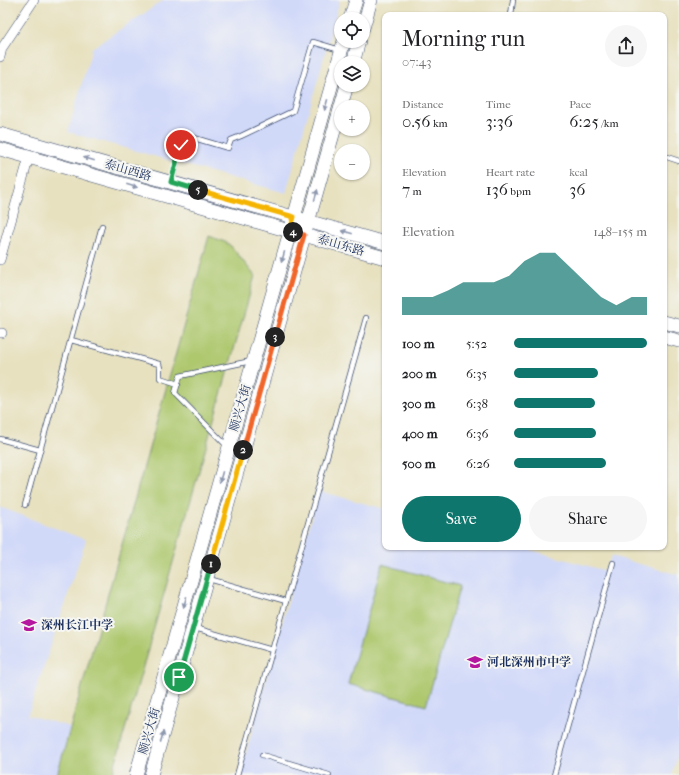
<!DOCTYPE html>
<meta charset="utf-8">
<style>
:root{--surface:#fff;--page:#f6f6f6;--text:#202124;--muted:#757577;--accent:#0f766e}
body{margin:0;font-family:"IM FELL French Canon","Noto Serif SC",serif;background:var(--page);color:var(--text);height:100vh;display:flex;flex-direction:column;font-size:15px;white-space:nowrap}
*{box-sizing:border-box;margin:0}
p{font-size:13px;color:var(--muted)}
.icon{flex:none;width:22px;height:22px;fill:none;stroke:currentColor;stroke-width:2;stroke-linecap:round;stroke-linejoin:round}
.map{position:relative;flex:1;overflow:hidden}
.drawer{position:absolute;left:382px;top:12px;width:285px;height:538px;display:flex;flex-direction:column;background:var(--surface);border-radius:8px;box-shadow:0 1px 3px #0004}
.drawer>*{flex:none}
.fabs{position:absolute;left:334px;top:12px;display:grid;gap:8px}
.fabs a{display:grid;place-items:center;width:36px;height:36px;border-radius:50%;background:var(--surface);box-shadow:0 1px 3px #0004;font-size:20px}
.pin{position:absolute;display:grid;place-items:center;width:34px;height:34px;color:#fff;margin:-17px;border:2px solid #fff;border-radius:50%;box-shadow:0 1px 4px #0007}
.km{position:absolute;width:20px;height:20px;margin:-10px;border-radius:50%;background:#222;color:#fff;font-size:11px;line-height:20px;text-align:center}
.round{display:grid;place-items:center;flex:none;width:42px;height:42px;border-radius:21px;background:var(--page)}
.head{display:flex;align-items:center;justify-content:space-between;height:68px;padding:0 20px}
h1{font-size:22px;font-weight:600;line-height:30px}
.metrics{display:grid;grid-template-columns:repeat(3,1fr);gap:6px;height:68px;padding:4px 20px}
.metrics div{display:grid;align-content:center}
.metrics b{font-size:17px;font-weight:600}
.metrics small{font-size:11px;font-weight:400}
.metrics p{font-size:11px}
.chart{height:112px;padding:8px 20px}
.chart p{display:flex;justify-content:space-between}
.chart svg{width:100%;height:72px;margin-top:4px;fill:var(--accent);opacity:.7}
.button{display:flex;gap:8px;margin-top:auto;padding:8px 20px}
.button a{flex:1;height:46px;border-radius:24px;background:var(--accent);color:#fff;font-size:16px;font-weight:600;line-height:46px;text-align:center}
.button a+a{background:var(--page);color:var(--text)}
ul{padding:0 20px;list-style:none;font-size:13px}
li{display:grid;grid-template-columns:64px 48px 1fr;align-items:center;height:30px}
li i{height:10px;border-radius:5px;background:var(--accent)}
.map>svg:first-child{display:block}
</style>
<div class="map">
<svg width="679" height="775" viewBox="0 0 679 775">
<rect width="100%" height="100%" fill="#f6f6f2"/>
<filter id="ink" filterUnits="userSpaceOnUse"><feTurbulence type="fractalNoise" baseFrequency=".025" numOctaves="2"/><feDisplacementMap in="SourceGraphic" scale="8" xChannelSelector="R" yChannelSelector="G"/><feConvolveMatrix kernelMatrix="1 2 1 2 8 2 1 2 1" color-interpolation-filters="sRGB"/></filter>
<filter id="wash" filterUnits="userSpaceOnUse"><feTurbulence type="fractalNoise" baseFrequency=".012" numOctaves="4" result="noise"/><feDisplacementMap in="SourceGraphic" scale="16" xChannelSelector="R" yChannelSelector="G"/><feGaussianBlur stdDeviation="0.9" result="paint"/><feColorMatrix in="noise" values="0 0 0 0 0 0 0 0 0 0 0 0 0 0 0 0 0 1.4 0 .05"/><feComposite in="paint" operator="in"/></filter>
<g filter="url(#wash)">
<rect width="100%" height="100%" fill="#e7e1bf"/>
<g fill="#d1d9f9">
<polygon points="164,0 340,0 286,193 68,132 92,48"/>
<polygon points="319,491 385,509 385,547 520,547 606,571 611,556 679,575 679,749 672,775 240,775"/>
<polygon points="0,507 86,540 28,715 70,727 57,775 0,775"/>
</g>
<g fill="#aec86e" stroke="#647c66">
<polygon points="209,236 225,242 231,246 255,276 112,775 57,775"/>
<polygon points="382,564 460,586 426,706 348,684"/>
</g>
</g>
<g filter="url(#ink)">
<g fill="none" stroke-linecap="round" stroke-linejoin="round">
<defs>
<g id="service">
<polyline points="511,15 513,0"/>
<polyline points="664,156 679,161"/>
<polyline points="172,180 181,145 187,139 191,137 228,148 231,140 241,136 293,111 313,42 340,50"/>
<polyline points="71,340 159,364 160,368 160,378 178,384"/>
<polyline points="0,439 40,450"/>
<polyline points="228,447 175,393 180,376 251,361"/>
<polyline points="25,505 102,226"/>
<polyline points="209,579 286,601"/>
<polyline points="195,628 272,650"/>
<polyline points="262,755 329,775"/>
<polyline points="237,775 366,318"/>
<polyline points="554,775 613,563"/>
</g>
<g id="minor">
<polyline points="0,57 2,48 34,0"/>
<polyline points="0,260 29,157"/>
<polyline points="0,333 2,333"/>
</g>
<g id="secondary">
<polyline points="350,19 356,0"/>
<polyline points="363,28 371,0"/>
<polyline points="353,63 359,41"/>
<polyline points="0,134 385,243"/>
<polyline points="0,149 385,258"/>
<polyline points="664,322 679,326"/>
<polyline points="664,337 679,341"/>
<polyline points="136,775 344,41"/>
<polyline points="151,775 347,85"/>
</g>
</defs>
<use href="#service" stroke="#3a4a6d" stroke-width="6"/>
<use href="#minor" stroke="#3a4a6d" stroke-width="10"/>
<use href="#secondary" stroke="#3a4a6d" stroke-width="14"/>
<use href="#service" stroke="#fff" stroke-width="4.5"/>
<use href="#minor" stroke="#fff" stroke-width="9"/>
<use href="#secondary" stroke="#fff" stroke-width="13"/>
</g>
<defs><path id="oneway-solid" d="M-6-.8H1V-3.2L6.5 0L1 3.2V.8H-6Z"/></defs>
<g fill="#8d97ae">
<use href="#oneway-solid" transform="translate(326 105) rotate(106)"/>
<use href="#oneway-solid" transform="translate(89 159) rotate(-164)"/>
<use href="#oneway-solid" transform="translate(132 186) rotate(16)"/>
<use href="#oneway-solid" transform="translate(316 195) rotate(-74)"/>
<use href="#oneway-solid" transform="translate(347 232) rotate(-164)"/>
<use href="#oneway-solid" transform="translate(283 257) rotate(106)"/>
<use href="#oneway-solid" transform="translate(221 477) rotate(106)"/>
<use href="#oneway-solid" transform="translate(185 602) rotate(106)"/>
<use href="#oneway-solid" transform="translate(162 737) rotate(-74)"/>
</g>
</g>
<g fill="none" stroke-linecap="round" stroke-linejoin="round" filter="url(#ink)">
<defs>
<polyline id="split-1" points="179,677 211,564"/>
<polyline id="split-2" points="211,564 243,450"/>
<polyline id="split-3" points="243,450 275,337"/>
<polyline id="split-4" points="275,337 304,235 293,232"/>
<polyline id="split-5" points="198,190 294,217 290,231 293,232"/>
<polyline id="split-6" points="181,145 171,182 198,190"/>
</defs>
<use href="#split-1" stroke="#fff" stroke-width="8"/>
<use href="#split-2" stroke="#fff" stroke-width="8"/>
<use href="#split-3" stroke="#fff" stroke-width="8"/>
<use href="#split-4" stroke="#fff" stroke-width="8"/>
<use href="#split-5" stroke="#fff" stroke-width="8"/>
<use href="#split-6" stroke="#fff" stroke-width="8"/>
<use href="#split-1" stroke="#22a559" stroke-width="5"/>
<use href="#split-2" stroke="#f5b400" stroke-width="5"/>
<use href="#split-3" stroke="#f0652b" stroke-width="5"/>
<use href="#split-4" stroke="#f0652b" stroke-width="5"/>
<use href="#split-5" stroke="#f5b400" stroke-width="5"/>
<use href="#split-6" stroke="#22a559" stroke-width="5"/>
</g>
<defs>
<symbol id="school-bare" viewBox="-9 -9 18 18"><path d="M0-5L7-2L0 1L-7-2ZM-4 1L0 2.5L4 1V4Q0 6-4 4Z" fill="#b5179e" stroke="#f6f6f2" stroke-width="2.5" paint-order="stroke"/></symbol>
</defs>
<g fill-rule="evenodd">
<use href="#school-bare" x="18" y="614" width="22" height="22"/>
<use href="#school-bare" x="464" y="651" width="22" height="22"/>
</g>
<g text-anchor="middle" stroke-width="4" stroke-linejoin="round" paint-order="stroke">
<g font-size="12" fill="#1b2f5e" stroke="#f6f6f2">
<text transform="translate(128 170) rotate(16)" y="4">泰山西路</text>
<text transform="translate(341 245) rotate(16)" y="4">泰山东路</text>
<text transform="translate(240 408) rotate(-74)" y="4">顺兴大街</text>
<text transform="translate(149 731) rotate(-74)" y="4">顺兴大街</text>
</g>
<g font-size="12" font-weight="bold" fill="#1b2f5e" stroke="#f6f6f2" text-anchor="start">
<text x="41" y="629">深州长江中学</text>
<text x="487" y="666">河北深州市中学</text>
</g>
</g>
</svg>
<div class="fabs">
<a><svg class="icon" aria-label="locate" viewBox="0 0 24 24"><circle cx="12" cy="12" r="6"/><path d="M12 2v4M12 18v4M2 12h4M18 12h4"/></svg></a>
<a><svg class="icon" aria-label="layers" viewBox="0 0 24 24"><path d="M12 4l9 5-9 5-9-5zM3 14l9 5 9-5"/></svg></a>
<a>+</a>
<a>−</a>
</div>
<div class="pin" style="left:179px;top:677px;background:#1e9e55"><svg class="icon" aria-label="arrive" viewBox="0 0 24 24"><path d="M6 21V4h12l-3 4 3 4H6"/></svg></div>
<div class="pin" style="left:181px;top:145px;background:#d93025"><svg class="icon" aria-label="check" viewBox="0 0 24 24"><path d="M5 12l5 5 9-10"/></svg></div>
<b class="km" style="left:211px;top:564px">1</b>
<b class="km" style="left:243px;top:450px">2</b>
<b class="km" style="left:275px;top:337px">3</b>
<b class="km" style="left:293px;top:232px">4</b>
<b class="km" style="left:198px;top:190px">5</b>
<section class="drawer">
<div class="head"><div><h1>Morning run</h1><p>07:43</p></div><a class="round"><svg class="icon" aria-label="share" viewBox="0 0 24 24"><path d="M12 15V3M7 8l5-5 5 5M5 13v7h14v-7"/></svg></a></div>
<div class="metrics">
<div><p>Distance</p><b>0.56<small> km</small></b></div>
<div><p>Time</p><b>3:36</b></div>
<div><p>Pace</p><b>6:25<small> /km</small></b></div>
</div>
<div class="metrics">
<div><p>Elevation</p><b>7<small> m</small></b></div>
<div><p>Heart rate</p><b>136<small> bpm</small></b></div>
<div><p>kcal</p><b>36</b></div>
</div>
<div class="chart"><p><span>Elevation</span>148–155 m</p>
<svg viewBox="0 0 160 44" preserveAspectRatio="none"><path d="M0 44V33L10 33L20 33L30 29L40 24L50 24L60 24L70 20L80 11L90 6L100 6L110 15L120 24L130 33L140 38L150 33L160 33V44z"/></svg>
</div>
<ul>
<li><b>100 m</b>5:52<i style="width:100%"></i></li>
<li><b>200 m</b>6:35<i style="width:63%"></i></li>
<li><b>300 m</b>6:38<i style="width:61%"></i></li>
<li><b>400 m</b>6:36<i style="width:62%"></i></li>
<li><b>500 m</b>6:26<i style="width:69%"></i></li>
</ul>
<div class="button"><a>Save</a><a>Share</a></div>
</section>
</div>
